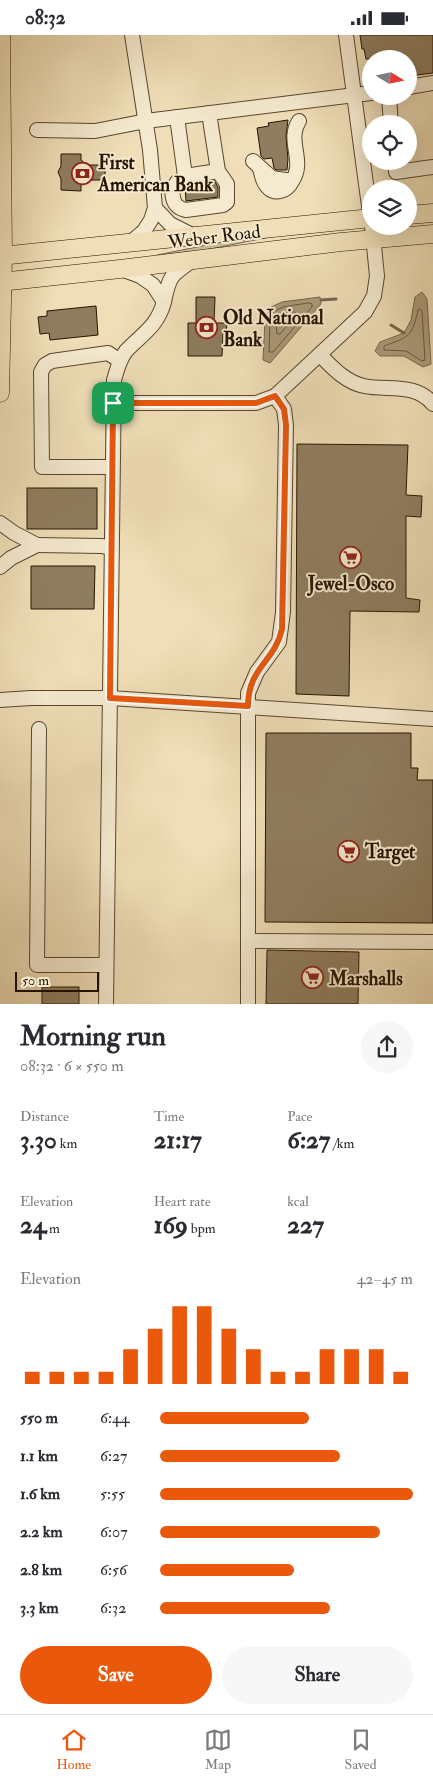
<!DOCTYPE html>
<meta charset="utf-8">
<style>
:root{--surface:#fff;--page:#f7f7f7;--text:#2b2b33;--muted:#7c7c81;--line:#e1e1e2;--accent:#ea580c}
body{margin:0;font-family:"IM FELL Double Pica",serif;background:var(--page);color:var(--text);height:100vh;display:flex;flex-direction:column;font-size:19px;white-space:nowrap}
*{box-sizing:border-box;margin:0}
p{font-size:16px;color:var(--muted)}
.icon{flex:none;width:28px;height:28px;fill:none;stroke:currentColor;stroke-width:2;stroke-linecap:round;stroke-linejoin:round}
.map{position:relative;height:969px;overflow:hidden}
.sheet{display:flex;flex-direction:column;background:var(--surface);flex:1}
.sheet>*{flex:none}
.needle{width:32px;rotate:100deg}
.buttons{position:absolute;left:362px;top:15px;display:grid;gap:10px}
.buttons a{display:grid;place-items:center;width:55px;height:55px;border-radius:50%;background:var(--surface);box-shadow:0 5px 20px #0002;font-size:25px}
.scale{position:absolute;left:15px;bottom:12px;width:84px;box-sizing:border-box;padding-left:5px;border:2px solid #261400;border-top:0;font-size:14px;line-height:18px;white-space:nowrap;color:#261400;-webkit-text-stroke:4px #f5ead0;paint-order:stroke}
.pin{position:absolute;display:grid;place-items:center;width:42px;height:42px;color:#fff;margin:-21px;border-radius:10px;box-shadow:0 2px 8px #0006}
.round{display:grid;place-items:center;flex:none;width:52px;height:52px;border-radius:26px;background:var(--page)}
.overview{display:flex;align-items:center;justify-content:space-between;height:85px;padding:0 20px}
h1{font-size:28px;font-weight:800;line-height:38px}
.stats{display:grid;grid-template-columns:repeat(3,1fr);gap:8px;height:85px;padding:5px 20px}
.stats div{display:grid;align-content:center}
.stats b{font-size:25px;font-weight:800}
.stats small{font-size:14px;font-weight:400}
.stats p{font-size:14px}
.chart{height:140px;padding:10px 20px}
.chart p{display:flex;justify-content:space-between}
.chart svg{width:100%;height:90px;margin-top:5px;stroke:var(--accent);stroke-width:6}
.button{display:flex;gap:10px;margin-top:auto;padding:10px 20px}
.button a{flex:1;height:58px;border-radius:30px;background:var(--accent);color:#fff;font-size:20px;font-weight:800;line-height:58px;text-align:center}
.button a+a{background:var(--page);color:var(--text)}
ul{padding:0 20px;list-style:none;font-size:16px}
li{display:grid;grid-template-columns:80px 60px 1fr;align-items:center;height:38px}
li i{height:12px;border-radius:6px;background:var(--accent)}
.status{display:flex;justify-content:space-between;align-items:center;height:35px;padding:0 25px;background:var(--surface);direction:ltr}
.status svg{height:14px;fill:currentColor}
.tab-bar{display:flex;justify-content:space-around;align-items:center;height:70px;border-top:1px solid var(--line);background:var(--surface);font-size:14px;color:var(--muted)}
.tab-bar a{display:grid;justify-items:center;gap:2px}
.tab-bar .selected{color:var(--accent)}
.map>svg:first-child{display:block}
</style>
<div class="status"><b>08:32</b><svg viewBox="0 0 49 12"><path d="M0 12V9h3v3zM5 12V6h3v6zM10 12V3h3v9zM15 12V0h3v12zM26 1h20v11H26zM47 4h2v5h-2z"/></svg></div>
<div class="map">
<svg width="433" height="969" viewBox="0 0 433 969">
<rect width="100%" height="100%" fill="#efdeb7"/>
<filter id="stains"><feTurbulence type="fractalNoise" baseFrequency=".004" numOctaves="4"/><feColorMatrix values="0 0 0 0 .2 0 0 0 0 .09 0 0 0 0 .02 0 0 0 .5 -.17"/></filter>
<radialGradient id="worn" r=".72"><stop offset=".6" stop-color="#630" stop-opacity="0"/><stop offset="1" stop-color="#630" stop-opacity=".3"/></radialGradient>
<polygon fill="#cdbc98" stroke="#7a684c" points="270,202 200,216 157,222 157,220 227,206"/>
<g fill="#ab9979" stroke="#766449">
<polygon points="422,257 427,264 431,329 423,332 404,321 380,321 375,316 380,307 404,298 411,285 415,262"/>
<polygon points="320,262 321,269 270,328 263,325 265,285 269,273 282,267"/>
</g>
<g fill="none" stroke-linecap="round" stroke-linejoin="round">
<g stroke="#68563c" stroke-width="1">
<polygon points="309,268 312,269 312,272 273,317 269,317 270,286 273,277 283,272"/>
<path d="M420,274L422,276L425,325L422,326L406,316L384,315V311C408,302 412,303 418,275Z"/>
<polygon points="294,277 296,278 296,281 280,299 277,299 276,287 278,282 285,278"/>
</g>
<g stroke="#766449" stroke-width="3">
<polyline points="321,265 336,264"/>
<polyline points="391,290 404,298"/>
</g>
</g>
<g fill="#8f7d5f" stroke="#261400">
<polygon points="360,0 433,0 433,38 409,41 409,24 366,24 364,14 362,14"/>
<polygon points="288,85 286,101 288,124 287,135 276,135 274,133 272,123 264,124 261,121 257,93 269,91 268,88"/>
<polygon points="61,119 81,119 81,125 87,130 101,130 105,134 105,141 101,145 87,145 81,150 81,156 61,155 61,144 58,137 61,131"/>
<polygon points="214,145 218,152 218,162 186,166 185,153 191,149"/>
<polygon points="196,262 215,262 214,288 227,288 226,298 223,298 222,321 188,321 188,288 196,288"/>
<polygon points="96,271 98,300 50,305 49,298 40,299 38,282 47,281 47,276"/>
<polygon points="297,409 408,410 406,460 422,461 421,482 406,481 406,563 420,565 419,577 350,576 349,661 296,659"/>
<rect x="27" y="453" width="70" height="41"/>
<polygon points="31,531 95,531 94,574 31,574"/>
<polygon points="266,698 411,698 411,733 418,733 417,745 433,745 433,888 265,887"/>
<polygon points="267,915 359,917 358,969 266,969"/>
<rect x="42" y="952" width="37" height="17"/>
</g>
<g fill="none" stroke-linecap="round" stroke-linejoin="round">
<defs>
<g id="minor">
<polyline points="346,0 371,186"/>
<polyline points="409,52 433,48"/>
<polyline points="389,61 391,89"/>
<path d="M209,78L218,136L227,149V167L223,170L186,175C172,173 169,157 177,147L185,143V141L218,136"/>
<polyline points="177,82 185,141"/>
<polyline points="37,95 95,96 146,86 371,58"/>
<path d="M253,126L272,143L292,146C306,126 286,106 299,86"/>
<polyline points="395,126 396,137 433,132"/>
<path d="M260,134C262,139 262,145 266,150C273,161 287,157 292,146"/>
<polyline points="155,173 170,189 194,201"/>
<polyline points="130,208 144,196 151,185 155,173 150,115 132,0"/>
<path d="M121,234L140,241L153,250L164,267C169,241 171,240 193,225"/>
<path d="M320,320C332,332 345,347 364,351C388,356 415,347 433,369"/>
<polyline points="113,368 256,368 275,361 365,277 374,261 377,241 372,191"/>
<polyline points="112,432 42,432 41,337 45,330 52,326 108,318 120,326"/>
<polyline points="0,488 14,498 37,510 11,523 0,532"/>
<polyline points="37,510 102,511 111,513"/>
<polyline points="0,665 31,663 110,663 433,684"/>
<polyline points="39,694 37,930 106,930"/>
<polyline points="248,906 433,907"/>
<path d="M106,969L114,345C117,335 119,325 126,316C142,299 157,292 164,267"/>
<polyline points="248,969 248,658 257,637 279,607 283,577 286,390 284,374 275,361"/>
</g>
<g id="major">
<polyline points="409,180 433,178"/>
<polyline points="0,221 371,183"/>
<polyline points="0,247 120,234 341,207 433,199"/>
<polyline points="0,358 3,221 1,0"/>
</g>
</defs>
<use href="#minor" stroke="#58462e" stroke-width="16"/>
<use href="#major" stroke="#261400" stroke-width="19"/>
<use href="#minor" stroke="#f5ead0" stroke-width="14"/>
<use href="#major" stroke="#efdeb7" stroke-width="18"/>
</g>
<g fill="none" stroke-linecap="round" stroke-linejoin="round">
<defs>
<path id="route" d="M275,361L284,374L286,390L282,594C275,627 248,632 248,671L110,663L113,368H256Z"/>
</defs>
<use href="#route" stroke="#fff" stroke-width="10"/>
<use href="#route" stroke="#ea580c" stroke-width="6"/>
</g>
<defs>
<symbol id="bank-ring" viewBox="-11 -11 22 22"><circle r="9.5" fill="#f5ead0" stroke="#8f2418" stroke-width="1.5"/><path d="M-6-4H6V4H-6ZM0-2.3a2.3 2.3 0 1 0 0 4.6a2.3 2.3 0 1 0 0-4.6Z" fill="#8f2418"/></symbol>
<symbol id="supermarket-ring" viewBox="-11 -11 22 22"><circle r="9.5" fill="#f5ead0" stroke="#8f2418" stroke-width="1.5"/><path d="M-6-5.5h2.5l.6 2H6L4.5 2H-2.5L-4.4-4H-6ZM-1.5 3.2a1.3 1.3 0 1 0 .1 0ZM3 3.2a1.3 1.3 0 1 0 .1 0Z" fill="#8f2418"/></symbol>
</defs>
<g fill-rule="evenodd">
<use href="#bank-ring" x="70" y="126" width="25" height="25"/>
<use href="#bank-ring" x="194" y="280" width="25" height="25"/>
<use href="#supermarket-ring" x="338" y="510" width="25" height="25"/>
<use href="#supermarket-ring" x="336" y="804" width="25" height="25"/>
<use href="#supermarket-ring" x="300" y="930" width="25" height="25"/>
</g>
<g text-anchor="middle" stroke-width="4" stroke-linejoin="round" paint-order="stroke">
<g font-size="19" font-weight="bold" fill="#261400" stroke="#f5ead0" text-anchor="start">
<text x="98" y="134">First<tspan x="98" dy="22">American Bank</tspan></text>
<text x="223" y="289">Old National<tspan x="223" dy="22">Bank</tspan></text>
<text x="351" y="555" text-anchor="middle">Jewel-Osco</text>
<text x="365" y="823">Target</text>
<text x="329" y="950">Marshalls</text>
</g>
<g font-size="19" fill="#261400" stroke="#f5ead0">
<text transform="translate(214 201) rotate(-7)" y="7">Weber Road</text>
</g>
</g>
<rect width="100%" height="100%" filter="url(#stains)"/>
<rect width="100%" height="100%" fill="url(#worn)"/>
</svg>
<div class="buttons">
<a><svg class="needle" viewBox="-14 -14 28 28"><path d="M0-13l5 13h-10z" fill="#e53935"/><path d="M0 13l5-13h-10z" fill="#7c7c81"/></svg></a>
<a><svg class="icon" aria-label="locate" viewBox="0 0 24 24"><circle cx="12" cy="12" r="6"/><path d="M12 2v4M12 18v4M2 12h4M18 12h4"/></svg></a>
<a><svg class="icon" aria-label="layers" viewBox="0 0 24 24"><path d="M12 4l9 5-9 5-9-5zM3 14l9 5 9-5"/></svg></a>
</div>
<div class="scale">50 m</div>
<div class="pin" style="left:113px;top:368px;background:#1e9e55"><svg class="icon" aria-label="arrive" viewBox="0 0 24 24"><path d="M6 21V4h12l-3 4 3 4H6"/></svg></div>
</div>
<section class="sheet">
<div class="overview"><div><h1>Morning run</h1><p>08:32 · 6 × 550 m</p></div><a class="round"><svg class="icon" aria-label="share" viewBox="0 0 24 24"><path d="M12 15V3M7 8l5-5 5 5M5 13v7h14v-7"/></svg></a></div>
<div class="stats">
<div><p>Distance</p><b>3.30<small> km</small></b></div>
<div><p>Time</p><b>21:17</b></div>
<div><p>Pace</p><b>6:27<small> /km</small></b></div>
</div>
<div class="stats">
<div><p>Elevation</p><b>24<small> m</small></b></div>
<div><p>Heart rate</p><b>169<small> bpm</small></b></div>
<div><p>kcal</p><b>227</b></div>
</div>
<div class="chart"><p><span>Elevation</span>42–45 m</p>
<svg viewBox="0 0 160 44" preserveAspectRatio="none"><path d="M5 44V38M15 44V38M25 44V38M35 44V38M45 44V27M55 44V17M65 44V6M75 44V6M85 44V17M95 44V27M105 44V38M115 44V38M125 44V27M135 44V27M145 44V27M155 44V38"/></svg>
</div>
<ul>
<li><b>550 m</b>6:44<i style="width:59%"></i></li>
<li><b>1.1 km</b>6:27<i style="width:71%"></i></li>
<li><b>1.6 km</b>5:55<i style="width:100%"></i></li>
<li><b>2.2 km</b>6:07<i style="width:87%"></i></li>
<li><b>2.8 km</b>6:56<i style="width:53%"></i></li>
<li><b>3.3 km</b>6:32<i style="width:67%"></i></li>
</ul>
<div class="button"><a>Save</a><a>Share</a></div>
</section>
<nav class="tab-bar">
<a class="selected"><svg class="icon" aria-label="home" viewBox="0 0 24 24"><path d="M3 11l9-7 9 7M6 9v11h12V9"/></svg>Home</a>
<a><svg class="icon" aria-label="map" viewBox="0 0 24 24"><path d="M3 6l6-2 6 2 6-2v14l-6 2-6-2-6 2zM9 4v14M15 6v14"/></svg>Map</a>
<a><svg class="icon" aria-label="saved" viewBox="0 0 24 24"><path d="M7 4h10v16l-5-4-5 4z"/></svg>Saved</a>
</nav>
